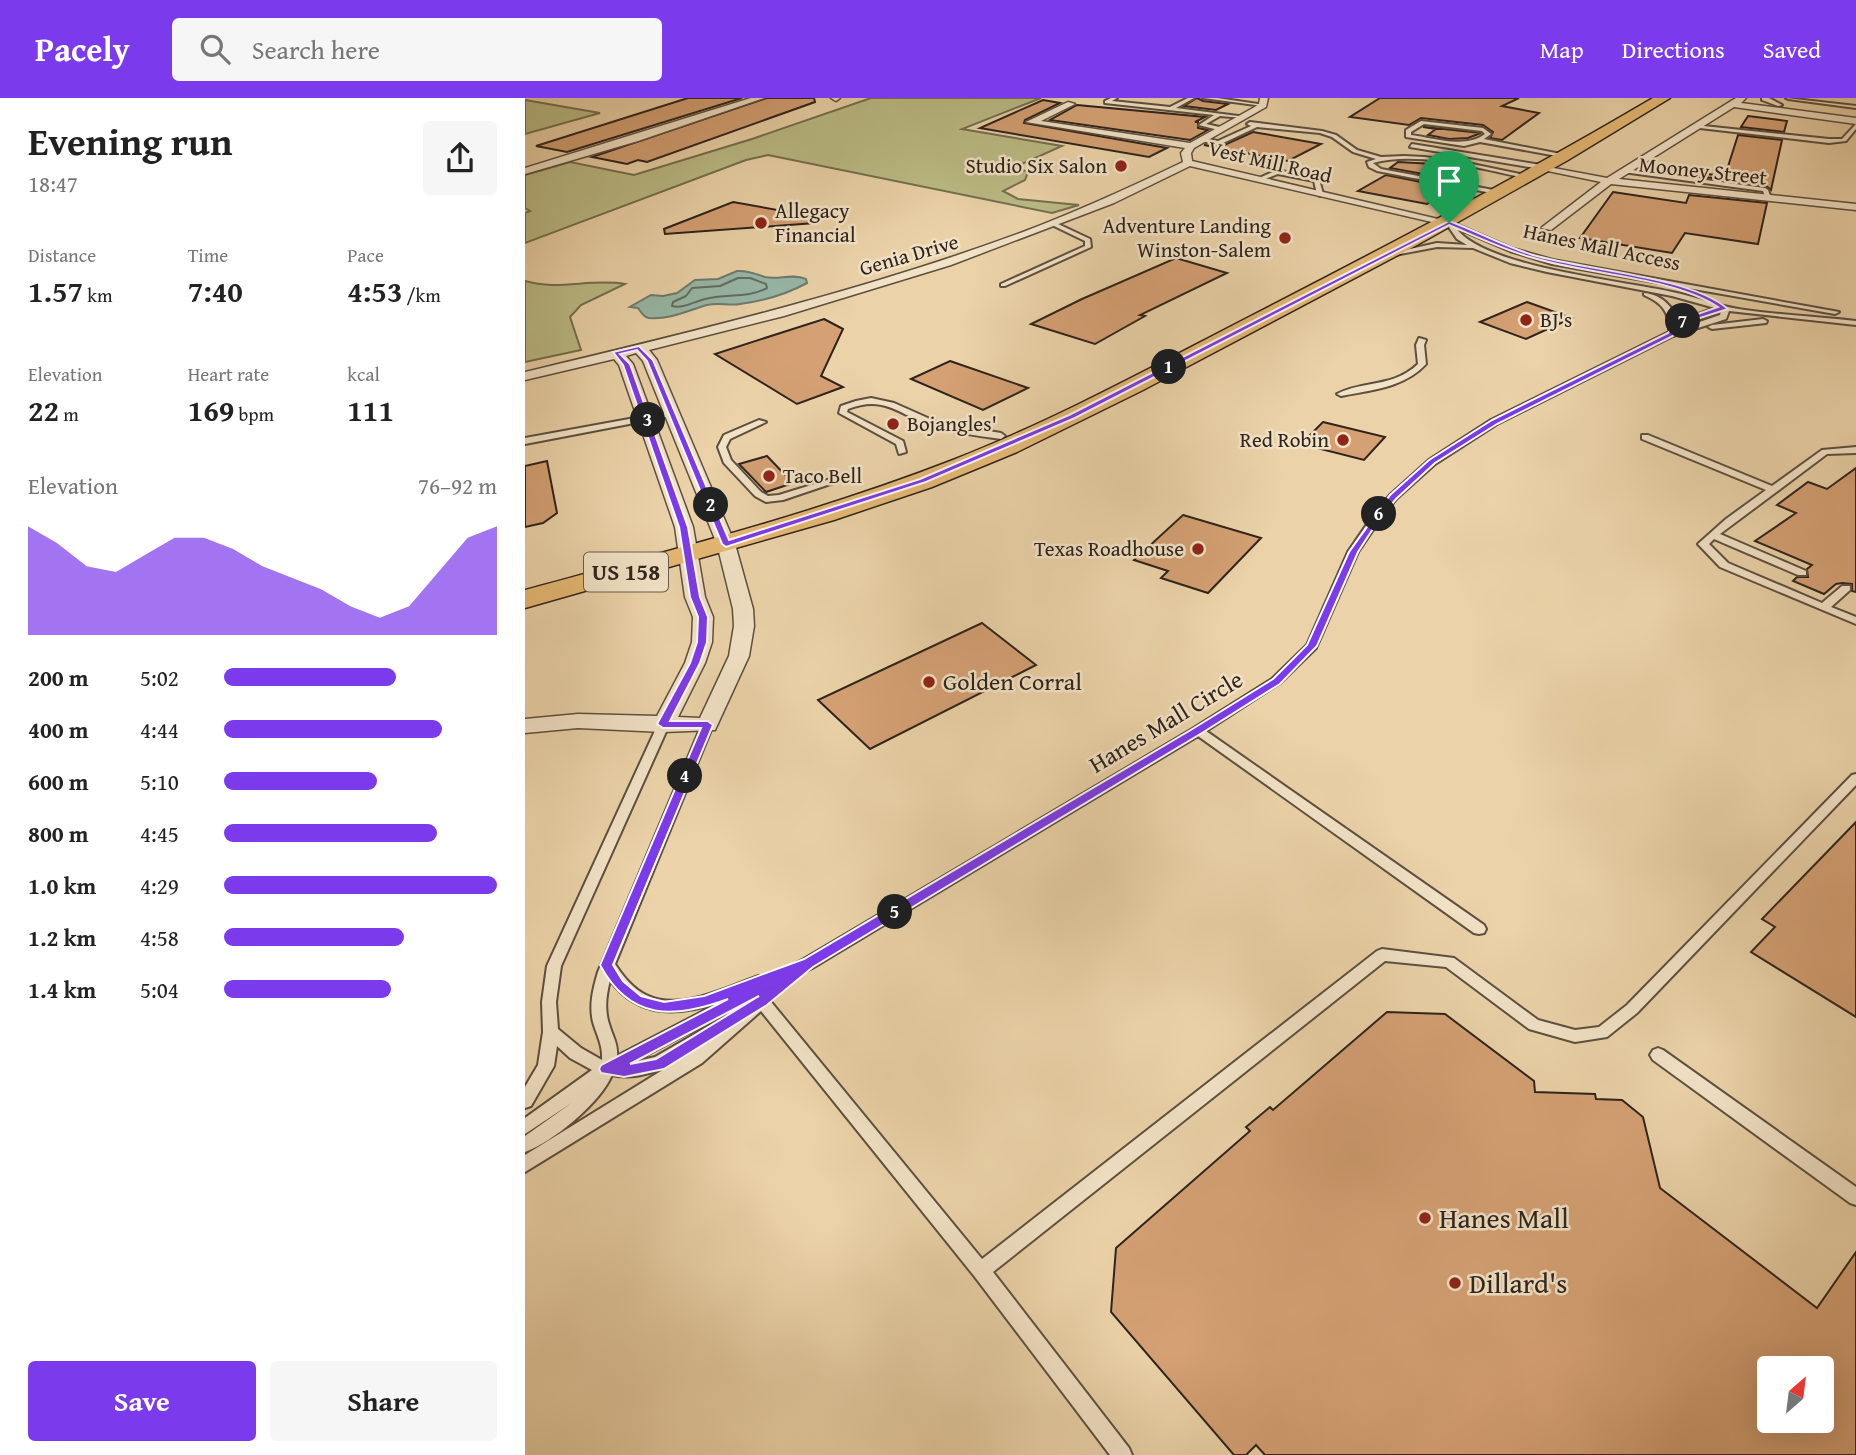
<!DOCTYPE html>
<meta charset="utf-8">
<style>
:root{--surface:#fff;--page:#f6f6f6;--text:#222;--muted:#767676;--accent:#7c3aed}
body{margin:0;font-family:"Gentium Book Plus",serif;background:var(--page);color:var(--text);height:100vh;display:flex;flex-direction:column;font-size:26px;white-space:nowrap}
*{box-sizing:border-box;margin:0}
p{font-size:23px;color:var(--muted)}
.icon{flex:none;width:38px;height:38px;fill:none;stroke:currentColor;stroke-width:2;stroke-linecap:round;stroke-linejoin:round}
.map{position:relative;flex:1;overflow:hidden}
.side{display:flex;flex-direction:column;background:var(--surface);width:525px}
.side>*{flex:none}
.needle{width:46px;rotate:28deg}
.controls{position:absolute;left:1232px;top:1258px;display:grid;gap:14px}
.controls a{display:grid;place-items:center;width:77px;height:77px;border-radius:7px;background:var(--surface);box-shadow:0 7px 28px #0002;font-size:35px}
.pin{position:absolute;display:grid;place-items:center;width:60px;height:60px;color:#fff;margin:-72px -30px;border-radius:50% 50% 50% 0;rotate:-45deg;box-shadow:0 0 7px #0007}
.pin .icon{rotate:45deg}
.km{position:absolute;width:35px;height:35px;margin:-18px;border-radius:50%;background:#222;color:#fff;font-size:19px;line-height:35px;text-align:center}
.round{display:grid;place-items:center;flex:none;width:74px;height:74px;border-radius:7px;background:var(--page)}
.headline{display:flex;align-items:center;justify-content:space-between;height:119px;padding:0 28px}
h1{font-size:38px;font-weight:600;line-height:52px}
.metrics{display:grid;grid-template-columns:repeat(3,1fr);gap:10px;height:119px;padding:7px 28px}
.metrics div{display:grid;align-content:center}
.metrics b{font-size:30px;font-weight:600}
.metrics small{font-size:19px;font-weight:400}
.metrics p{font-size:19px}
.chart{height:196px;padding:14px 28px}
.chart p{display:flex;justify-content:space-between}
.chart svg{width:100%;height:126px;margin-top:7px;fill:var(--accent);opacity:.7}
.primary-button{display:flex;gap:14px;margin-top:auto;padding:14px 28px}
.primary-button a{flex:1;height:80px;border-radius:7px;background:var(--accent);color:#fff;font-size:28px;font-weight:600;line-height:80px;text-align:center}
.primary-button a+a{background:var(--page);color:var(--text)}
ul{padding:0 28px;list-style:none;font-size:23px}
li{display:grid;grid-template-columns:112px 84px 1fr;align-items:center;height:52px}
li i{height:18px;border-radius:9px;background:var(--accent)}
header{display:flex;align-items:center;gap:42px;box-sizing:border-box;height:98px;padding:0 35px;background:var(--accent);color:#fff}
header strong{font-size:33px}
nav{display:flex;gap:38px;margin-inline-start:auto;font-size:24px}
.search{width:490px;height:63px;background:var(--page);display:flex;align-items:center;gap:18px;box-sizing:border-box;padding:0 24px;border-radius:7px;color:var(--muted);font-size:26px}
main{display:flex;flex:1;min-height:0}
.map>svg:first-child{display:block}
</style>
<header>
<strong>Pacely</strong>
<div class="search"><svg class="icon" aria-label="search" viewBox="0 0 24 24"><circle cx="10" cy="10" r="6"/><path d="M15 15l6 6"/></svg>Search here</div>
<nav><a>Map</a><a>Directions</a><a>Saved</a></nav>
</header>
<main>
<section class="side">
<div class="headline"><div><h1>Evening run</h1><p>18:47</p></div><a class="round"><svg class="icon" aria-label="share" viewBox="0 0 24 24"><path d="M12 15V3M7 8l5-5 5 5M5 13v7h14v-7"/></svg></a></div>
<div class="metrics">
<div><p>Distance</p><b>1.57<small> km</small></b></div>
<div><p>Time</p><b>7:40</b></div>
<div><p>Pace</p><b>4:53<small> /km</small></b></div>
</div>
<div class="metrics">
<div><p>Elevation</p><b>22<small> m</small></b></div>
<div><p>Heart rate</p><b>169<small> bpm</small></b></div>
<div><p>kcal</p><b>111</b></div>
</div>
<div class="chart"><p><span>Elevation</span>76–92 m</p>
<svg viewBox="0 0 160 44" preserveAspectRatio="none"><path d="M0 44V6L10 12L20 20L30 22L40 16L50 10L60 10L70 14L80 20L90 24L100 28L110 34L120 38L130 34L140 22L150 10L160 6V44z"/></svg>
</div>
<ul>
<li><b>200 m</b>5:02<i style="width:63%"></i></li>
<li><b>400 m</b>4:44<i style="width:80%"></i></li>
<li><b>600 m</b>5:10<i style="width:56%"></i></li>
<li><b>800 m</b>4:45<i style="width:78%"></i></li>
<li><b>1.0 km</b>4:29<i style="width:100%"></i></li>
<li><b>1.2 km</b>4:58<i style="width:66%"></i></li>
<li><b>1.4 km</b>5:04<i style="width:61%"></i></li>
</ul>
<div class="primary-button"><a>Save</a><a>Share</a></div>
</section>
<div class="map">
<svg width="1331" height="1357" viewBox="0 0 1331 1357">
<rect width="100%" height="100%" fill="#ebd2a8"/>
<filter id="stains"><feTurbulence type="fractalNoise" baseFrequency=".00286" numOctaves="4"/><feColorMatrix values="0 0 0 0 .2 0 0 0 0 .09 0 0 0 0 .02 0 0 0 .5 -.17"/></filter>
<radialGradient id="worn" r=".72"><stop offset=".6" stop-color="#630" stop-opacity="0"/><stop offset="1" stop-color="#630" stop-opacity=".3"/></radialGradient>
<g fill="#bbbb85" stroke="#746f50" stroke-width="2">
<polygon points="346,0 516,0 437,31 537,48 490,69 503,74 500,82 478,93 493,101 554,107 527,115 243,57 221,62 0,145 0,115 5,113 0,110 0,77 45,64 109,77 227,41"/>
<polygon points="0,2 75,15 0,36"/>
<path d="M0,183C33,193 66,180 100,186L56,207L45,219L56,252L0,264Z"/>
</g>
<path fill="#98b8a7" stroke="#6e7c6f" stroke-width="2" d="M212,173C224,172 230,176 240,179C254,182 266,175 281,181L282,185C262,196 237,203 215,206C204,208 193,204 182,207C164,212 144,222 124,220C118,219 116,214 113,210L105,209L126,197L138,198L152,195L170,182L193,181Z"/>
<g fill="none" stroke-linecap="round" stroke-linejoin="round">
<path stroke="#636e62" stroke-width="2" d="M213,180H225L241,186L242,190C222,201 201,195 180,201C169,204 157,211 147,208L148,204L161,198L167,190L195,188Z"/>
</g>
<g fill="#d4a074" stroke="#2e231c" stroke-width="2" fill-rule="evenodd">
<polygon points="163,0 217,0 42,54 11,48"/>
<polygon points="242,0 289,0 290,4 122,64 113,62 102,66 67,59"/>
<polygon points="672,0 678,3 703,6 691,12 659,8"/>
<polygon points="855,0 994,0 977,8 1014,15 977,42 965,40 968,34 958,27 896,20 884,27 825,19"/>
<polygon points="518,2 535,5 500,22 499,25 642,50 624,59 455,30"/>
<polygon points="552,7 680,19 670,24 673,24 673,30 683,32 665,42 525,22"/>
<polygon points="1223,18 1262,23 1259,34 1216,29"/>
<polygon points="898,29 900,29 956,35 943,40 924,41 903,37 911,31"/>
<polygon points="728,34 796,46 763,63 679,47 695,49"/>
<polygon points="1213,37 1257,42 1246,92 1240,87 1171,78 1173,75 1200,78"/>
<polygon points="873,64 927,67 939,70 933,74 946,76 936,83 865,70"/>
<polygon points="861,77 926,90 902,106 833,93"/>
<polygon points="1088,94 1161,105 1164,97 1242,105 1233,146 1160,135 1147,155 1055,140"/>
<polygon points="208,104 291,119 290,125 140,136 139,131"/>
<polygon points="651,160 702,175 615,217 620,218 570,246 506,226 557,201"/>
<polygon points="1002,204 1047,220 1001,241 955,224"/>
<polygon points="299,221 318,231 296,278 318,289 272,306 190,256"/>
<polygon points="425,263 503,290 458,312 386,281"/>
<polygon points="798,324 860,339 839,362 776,346"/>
<polygon points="242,358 264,381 268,385 241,394 214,366"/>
<polygon points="22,363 32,415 18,425 0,429 0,368"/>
<polygon points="1331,370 1331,494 1327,493 1327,486 1317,485 1311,486 1299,496 1268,483 1272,479 1283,479 1282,471 1287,467 1230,443 1271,415 1252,407 1283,384 1302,391"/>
<polygon points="658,417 736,440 683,495 636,480 643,473 609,462"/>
<polygon points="457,525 511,567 345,651 293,602"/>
<polygon points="1331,724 1331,919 1226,854 1250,829 1237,821"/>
<path d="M862,914L920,916L1009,983L1010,994L1070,996L1071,1001L1097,1002L1118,1019L1135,1090L1292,1210L1331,1154V1357H740L731,1347L721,1357H709L586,1214L591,1150L725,1033L721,1029L745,1009L748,1012ZM1244,1270H1297V1323H1244Z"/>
</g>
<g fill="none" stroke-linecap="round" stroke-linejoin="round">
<defs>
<g id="service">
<polygon points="586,0 592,0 587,3 645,9 663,0 669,0 651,10 721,19 719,20 695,18 681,26 699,30 697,33 674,27 689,17 580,5 580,3"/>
<polygon points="678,0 692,0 740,7 738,8"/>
<polygon points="1237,0 1244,0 1257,7 1253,8 1237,2"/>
<polygon points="1261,0 1331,8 1331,10 1263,1"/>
<path d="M896,23L958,30L966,36L959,41L1046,58L1043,60L955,44L939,48L881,39V32ZM899,26L957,33L960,36C940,51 909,40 886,37V34Z"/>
<path d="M725,24L797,33L811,37L832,52L856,59L879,58L900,59L947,66L1009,79L1006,81C958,72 896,52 848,65L856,71L979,94L977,97L852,73L844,69L842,64L851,61L828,54L807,39L795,35L732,29L694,47L673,42L676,40L693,43L726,28L722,26Z"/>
<polygon points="1331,26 1331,31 1321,43 1304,45 1166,29 1169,27 1304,41 1317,41"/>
<polygon points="887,46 1022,68 1025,70 1022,72 885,49"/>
<polygon points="1100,71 1240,90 1243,92 1246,100 1241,101 1238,93 1098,74"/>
<polygon points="752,72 794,81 798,96 795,98 792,96 789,83 753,76 735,83 730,82"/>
<path d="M924,123L989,151L1028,162L1314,214L1310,216L1027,166L985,153L931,130C958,169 1099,183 1147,194C1172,199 1195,209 1220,212C1257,217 1294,219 1331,223V227L1204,213L1201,221L1148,238L972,326L910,366L871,401L854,423L833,454L791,550L755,585L681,633L959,827L961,831L959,835L954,836L949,835L673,638L289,869L234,898L242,899L457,1161L852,853L857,851L929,860L1013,922L1050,932L1074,929L1102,907L1327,677L1331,676V687L1112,915L1082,939L1050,944L1004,931L921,869L860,863L468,1174L604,1350L607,1357H585L450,1179L236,913L177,965L0,1074V1057L170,952C147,967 116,984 87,977C75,1005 28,1044 0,1054V1038L48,1004L0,1036V1020L67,972L45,960L32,948L29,968L6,1008L0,1010V989L13,967L18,934L17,904L22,868L134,624H142L144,627L36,868L31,904L33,931L56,950L77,962C78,947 72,938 68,924C64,907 68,891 73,874L178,624H186L188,627L90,866C98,878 107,890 121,897C156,914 201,889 234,878L240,881L279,861L669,630L747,581L782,547L823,454L847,419L865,397L904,362L966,322L1144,234C1145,214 1137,205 1119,197V195C1135,196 1149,208 1152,224L1190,210L1147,198L1022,174L985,165L948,150L912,149L870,157L867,155L912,145L942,147L932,141L921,125ZM1196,213L1195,217L1151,232V230L1171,221ZM85,882C114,921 153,918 196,904L92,958C93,946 88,939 85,929C79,913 81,898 85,882ZM230,900L208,919L203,918L198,920L130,959L108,964Z"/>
<polygon points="529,126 533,126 565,141 566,149 480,188 476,188 476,186 560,148 560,143 529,128"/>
<polygon points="1238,221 1242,223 1241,225 1187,231 1183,229 1187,227"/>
<path d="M894,240L901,242L899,247L901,266C879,290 846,292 816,298L812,296C839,282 868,290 893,266L891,247Z"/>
<path d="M346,300L369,305L414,325L476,335L480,338L476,341C454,338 432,335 411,329C375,319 362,296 323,311L322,314L378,343L381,354L374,356L371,346L314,315L316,308L331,303Z"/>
<polygon points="148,313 151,313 151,317 0,346 0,340"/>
<polygon points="234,322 241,324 205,341 201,349 206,362 236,394 243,398 254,397 322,376 326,379 258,402 241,404 230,398 199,365 193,349 199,337"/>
<polygon points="1117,337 1123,337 1247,388 1297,352 1331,349 1331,355 1302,356 1195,436 1281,473 1281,477 1273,477 1189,441 1184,446 1203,465 1297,505 1317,488 1325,488 1325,492 1306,509 1331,519 1331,526 1195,469 1173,446 1201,421 1241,392 1117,341"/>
<polygon points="1133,950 1138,952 1331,1089 1331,1107 1325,1105 1128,962 1125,957 1128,952"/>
</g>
<g id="minor">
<polygon points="226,0 239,0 113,43 0,76 0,70"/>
<polygon points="306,0 315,0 311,3"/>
<path d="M735,0H743L741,9L669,50L666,55L667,63L930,125L924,128L665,68L589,105L426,167L259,218L124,252L132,262L210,446L228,511L229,528L224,558L190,632L138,634L53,630L0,635V621L53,616L132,618L160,565L167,544L168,519L160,499L150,429L94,267L89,261L0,282V274C167,234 336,194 498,134C553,113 606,89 658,64L656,55L660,50L501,24L543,4L550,6L516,23L665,45L728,10L734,6ZM111,255L118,263L192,446L208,511L209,528L204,558L175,620L153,619L180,565L187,544L188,519L180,499L168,429L108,266L101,258Z"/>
<polygon points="1211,0 1221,0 1216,5 1331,20 1331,26 1209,9 1094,81 1331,106 1331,112 1086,86 1026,132 1016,130 1076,84 1018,72 1018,68 1082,80"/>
</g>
<path id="primary" d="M1128,0H1145L1043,62L892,147L616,293L492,354L407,389L309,422L0,510V492C144,453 289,416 428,362C530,322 627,269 724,219C860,149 996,78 1128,0Z"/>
</defs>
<use href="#service" stroke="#5d4f3f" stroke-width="4"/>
<use href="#minor" stroke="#5d4f3f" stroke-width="3"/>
<use href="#primary" stroke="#2e231c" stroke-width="3"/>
<use href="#service" fill="#f2e2c6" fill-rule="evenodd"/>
<use href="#minor" fill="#f2e2c6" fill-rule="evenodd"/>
<use href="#primary" fill="#e6b974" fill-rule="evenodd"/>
</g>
<path fill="#7c3aed" stroke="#fff" stroke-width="2" fill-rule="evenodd" d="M924,123C952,133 979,148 1008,157C1059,172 1165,178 1203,211L1156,226L1148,238L972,326L910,365L871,401L853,423L833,454L792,548L755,586L677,635L288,869L242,907L139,971L99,979L76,975L74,971L76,967L203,901C149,921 105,923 75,867L176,630H138L132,626L165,565L172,544L173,519L165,499L154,429L98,267L88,254L114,248L128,262L204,442L395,381L544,317ZM924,127C950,138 977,151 1005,159C1058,176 1148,179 1193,209L1152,223L1143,235L967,322L904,362L865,397L824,454L782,547L748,581L669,630L279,861L179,898L139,904L116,898L98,883L88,867L188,627L183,623H145L175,565L182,544L183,519L175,499L163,429L105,266L95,256L112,252L122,263L197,446L201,449L401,384L550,320ZM234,898L131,961L105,966Z"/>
<g fill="#8f2418" stroke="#f2e2c6" stroke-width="2.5">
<circle cx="596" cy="68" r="7"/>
<circle cx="236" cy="125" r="7"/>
<circle cx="760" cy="140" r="7"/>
<circle cx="1001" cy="222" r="7"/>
<circle cx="368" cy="326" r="7"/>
<circle cx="818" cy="342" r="7"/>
<circle cx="244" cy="378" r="7"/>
<circle cx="673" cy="451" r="7"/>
<circle cx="404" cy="584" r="7"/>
<circle cx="900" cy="1120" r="7"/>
<circle cx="930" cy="1185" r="7"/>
</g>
<g text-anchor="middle" stroke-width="5" stroke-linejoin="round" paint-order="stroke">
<g font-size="21" fill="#2e231c" stroke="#f2e2c6">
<text transform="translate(745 64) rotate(13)" y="7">Vest Mill Road</text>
<text transform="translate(1178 73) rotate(6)" y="7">Mooney Street</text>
<text transform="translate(1077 149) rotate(12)" y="7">Hanes Mall Access</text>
<text transform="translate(384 157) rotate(-16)" y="7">Genia Drive</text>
</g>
<g font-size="21" fill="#2e231c" stroke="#f2e2c6" text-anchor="end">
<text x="582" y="75">Studio Six Salon</text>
<text x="250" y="120" text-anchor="start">Allegacy<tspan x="250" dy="24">Financial</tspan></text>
<text x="746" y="135">Adventure Landing<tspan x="746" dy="24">Winston-Salem</tspan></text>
<text x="1015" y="229" text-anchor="start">BJ's</text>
<text x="382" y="333" text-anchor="start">Bojangles'</text>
<text x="804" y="349">Red Robin</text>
<text x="258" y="385" text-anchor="start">Taco Bell</text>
<text x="659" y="458">Texas Roadhouse</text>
</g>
<rect fill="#f2e2c6" stroke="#695c4f" stroke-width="2" x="59" y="454.5" width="84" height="39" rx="5"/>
<g font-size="23" font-weight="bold" fill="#2e231c">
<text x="101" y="482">US 158</text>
</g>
<g font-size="24" fill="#2e231c" stroke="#f2e2c6" text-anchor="start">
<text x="418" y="592">Golden Corral</text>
</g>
<g font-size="24" fill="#2e231c" stroke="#f2e2c6">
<text transform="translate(641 624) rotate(-31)" y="8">Hanes Mall Circle</text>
</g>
<g font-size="28" fill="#2e231c" stroke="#f2e2c6" text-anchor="start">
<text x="914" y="1130">Hanes Mall</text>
<text x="944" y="1195">Dillard's</text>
</g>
</g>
<rect width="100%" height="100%" filter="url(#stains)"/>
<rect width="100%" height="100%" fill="url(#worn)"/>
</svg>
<div class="controls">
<a><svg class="needle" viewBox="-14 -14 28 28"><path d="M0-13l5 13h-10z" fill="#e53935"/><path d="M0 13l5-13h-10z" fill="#767676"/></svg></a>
</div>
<div class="pin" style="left:924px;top:125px;background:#1e9e55"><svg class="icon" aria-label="arrive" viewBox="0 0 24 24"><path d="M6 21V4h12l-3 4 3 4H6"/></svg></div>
<b class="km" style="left:644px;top:269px">1</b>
<b class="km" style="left:186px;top:407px">2</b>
<b class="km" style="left:123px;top:322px">3</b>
<b class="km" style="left:160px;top:678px">4</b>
<b class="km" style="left:370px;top:814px">5</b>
<b class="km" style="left:854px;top:416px">6</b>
<b class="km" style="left:1158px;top:223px">7</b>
</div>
</main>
